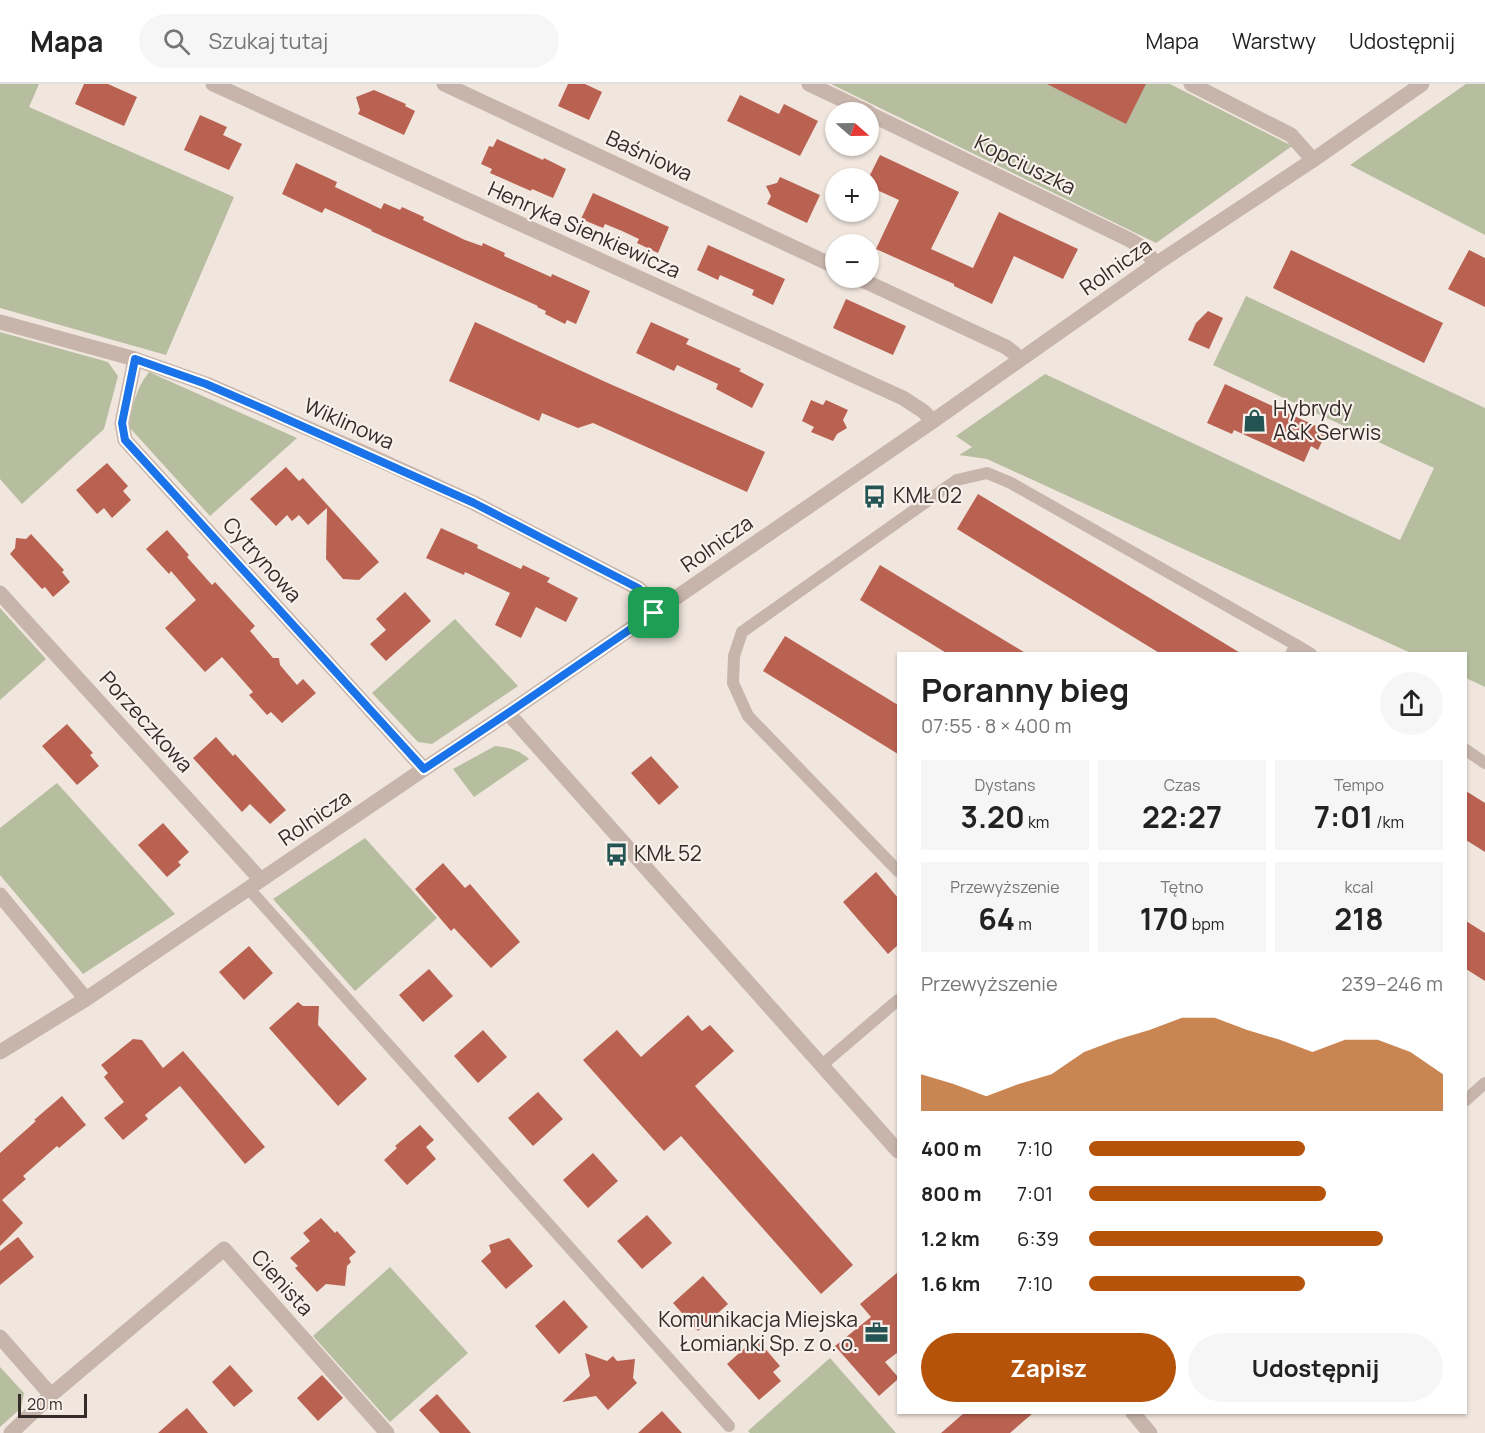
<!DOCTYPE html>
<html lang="pl">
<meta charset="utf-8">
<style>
:root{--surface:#fff;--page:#f6f6f6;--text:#222;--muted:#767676;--line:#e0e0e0;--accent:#b45309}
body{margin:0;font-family:Manrope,sans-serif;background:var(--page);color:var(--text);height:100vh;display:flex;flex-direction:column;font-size:22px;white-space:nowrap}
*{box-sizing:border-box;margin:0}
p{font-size:20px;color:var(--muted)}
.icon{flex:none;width:33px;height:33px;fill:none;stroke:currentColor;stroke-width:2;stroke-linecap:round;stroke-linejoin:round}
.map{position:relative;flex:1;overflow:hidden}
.side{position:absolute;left:897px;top:568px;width:570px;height:762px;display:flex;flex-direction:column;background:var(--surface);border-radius:0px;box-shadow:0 2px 4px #0004}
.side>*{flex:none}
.needle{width:39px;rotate:110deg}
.fabs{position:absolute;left:825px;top:18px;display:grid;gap:12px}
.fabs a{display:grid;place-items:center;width:54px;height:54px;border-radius:50%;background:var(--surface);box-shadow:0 2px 4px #0004;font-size:30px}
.scale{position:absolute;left:18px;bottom:15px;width:69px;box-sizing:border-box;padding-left:6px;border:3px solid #352c29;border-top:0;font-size:16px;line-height:21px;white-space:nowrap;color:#352c29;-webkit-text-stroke:4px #f8f0ea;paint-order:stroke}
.pin{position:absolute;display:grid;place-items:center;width:51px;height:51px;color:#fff;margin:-26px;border-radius:12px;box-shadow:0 3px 9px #0006}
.round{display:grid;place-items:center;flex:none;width:63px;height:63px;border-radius:32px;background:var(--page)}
.summary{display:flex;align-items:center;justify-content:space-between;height:102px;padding:0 24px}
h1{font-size:33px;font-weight:700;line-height:45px}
.metrics{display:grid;grid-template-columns:repeat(3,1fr);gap:9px;height:102px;padding:6px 24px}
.metrics div{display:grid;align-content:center;border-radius:0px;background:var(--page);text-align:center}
.metrics b{font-size:30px;font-weight:700}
.metrics small{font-size:16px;font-weight:400}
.metrics p{font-size:16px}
.chart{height:168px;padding:12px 24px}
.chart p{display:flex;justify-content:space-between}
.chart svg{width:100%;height:108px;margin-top:6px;fill:var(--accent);opacity:.7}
.primary-button{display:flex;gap:12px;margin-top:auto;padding:12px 24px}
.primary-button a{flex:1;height:69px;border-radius:36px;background:var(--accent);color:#fff;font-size:24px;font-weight:700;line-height:69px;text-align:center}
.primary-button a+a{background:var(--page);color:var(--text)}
ul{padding:0 24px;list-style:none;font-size:20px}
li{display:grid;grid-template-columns:96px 72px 1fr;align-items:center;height:45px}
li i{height:15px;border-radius:8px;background:var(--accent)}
header{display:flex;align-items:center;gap:36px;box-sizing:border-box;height:84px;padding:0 30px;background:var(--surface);border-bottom:2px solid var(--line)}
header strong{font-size:28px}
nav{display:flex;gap:33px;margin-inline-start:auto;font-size:21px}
.search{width:420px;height:54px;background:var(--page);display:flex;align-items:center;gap:15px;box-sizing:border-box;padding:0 21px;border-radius:33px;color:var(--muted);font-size:22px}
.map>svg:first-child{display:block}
</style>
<header>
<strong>Mapa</strong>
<div class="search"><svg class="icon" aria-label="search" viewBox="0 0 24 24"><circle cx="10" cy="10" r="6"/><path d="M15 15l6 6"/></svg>Szukaj tutaj</div>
<nav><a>Mapa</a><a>Warstwy</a><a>Udostępnij</a></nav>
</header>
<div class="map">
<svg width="1485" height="1349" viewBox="0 0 1485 1349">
<rect width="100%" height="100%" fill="#f0e6de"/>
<g fill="#b6be9f">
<polygon points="0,0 39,0 29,23 234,113 166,271 0,224"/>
<polygon points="831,0 1170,0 1292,62 1156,159"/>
<polygon points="1466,0 1485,0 1485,151 1350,81"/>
<polygon points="1246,212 1485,324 1485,603 1466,594 1466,570 1413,570 987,375 959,371 972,363 956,352 1045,290 1400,456 1434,384 1213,281"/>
<polygon points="0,248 108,278 118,292 104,345 22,420 0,395"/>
<path d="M149,288L297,354L210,432L129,343C132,323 136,304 149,288Z"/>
<polygon points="0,524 46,575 0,616"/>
<polygon points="455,535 518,602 432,660 418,658 372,609"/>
<path d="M495,662C510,664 517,665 529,675L474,713L453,685Z"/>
<polygon points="57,699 175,830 83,890 0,791 0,744"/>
<polygon points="365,754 437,834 355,907 273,815"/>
<polygon points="390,1183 468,1269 390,1338 313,1252"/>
<polygon points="830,1274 896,1349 750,1349 748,1347"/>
<polygon points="0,1283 24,1309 21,1324 0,1343"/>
</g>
<g fill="#ba6252">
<polygon points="84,0 108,0 137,13 124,42 75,20"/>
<polygon points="568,0 585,0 602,8 589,36 558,22"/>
<polygon points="1047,0 1146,0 1126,40"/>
<polygon points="374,6 406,20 405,22 415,27 404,51 358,30 360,26 356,13"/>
<polygon points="740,11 779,30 784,20 818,37 800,72 727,37"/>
<polygon points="200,31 227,43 223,51 242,60 229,86 184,66"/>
<polygon points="497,55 543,76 544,74 566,85 553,114 532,105 531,107 490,89 492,85 481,80 489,62 493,63"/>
<polygon points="880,71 959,108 931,165 973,184 999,128 1078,165 1063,195 1014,172 992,220 954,202 954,200 876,165 899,116 868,102 868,95"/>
<polygon points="296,79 337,98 335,103 381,125 384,119 400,126 402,123 424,133 423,136 465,156 482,162 483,159 505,169 504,172 551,193 552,190 590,207 576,240 567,236 565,240 545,230 546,227 537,223 538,222 371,147 372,146 325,124 322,129 282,110"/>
<polygon points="780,93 820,111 807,139 767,120 771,112 766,102 777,99"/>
<polygon points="593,109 669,143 658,169 637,159 639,155 622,147 605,140 603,144 581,135"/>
<polygon points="708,161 785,195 773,221 752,211 754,206 720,191 718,196 697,186"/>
<polygon points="1291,166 1443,239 1424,279 1273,204"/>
<polygon points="1469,166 1485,174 1485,223 1448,205"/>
<polygon points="846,215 906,242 893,271 833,244"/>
<polygon points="1208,227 1223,234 1209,265 1188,256 1196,239"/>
<polygon points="475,238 610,300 765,368 747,408 593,339 578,344 542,329 539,337 449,297"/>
<polygon points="651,238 689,255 686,260 741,285 739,287 764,300 752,324 716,305 718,300 677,281 674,287 636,269"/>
<polygon points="1225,300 1327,347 1318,366 1311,362 1304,378 1234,346 1232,350 1207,339"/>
<polygon points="811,316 823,321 826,316 848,326 843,336 847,344 837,350 833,357 811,348 814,343 802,337"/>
<polygon points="107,379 128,402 123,407 131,416 112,434 104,424 97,430 76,406"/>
<polygon points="286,383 299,397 303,394 379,478 359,496 343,495 326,475 327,424 308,441 299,431 292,437 287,431 276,442 250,415"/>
<polygon points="978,410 1242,570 1161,570 957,445"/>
<polygon points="441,444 478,461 477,464 521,485 523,481 550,494 547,498 578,514 566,538 536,523 521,554 495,541 510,509 465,488 464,491 426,474"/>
<polygon points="167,446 189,471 187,473 212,501 215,498 255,542 250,547 273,574 279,574 280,581 297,601 303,595 316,609 282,639 271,628 267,631 249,611 253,608 222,573 205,588 165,544 196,516 171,487 169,490 146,465"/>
<polygon points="31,450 64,486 62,488 70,498 53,513 45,503 42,505 10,470 15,464 16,454 26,455"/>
<polygon points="880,481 1027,570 948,570 860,516"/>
<polygon points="405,508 431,537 386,577 370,560 386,546 376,535"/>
<polygon points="785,552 898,621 898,670 763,587"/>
<polygon points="67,640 93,669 90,671 99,682 77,701 42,662"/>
<polygon points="216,653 233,672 235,670 286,726 270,740 250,720 242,728 193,674"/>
<polygon points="651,672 679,703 659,721 631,689"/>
<polygon points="1466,707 1485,719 1485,768 1466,756"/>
<polygon points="163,739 189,768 178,778 181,781 167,793 138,761"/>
<polygon points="443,779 465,804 470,800 520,858 491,884 454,844 451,847 415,805"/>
<polygon points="876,788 898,814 898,861 888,870 843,818"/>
<polygon points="1466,837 1485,849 1485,897 1466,885"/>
<polygon points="249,862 273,889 244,916 219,888"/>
<polygon points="429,885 453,912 423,938 399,911"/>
<polygon points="298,918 303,922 319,922 318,941 367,995 338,1022 269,944"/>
<polygon points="688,931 702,947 710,941 734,967 695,1002 853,1181 821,1210 681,1052 664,1067 583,976 617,946 641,973"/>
<polygon points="483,946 507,973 478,999 454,972"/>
<polygon points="133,955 142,956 163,984 183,967 265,1063 245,1080 180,1002 145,1031 148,1035 123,1056 104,1034 124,1018 104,993 108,989 101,981"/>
<polygon points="538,1008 563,1035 533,1062 508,1034"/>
<polygon points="62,1012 86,1041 59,1064 57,1062 23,1092 26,1095 2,1116 23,1139 0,1162 0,1069 36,1037 34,1036"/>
<polygon points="420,1041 434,1056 426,1063 436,1075 407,1101 384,1076 397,1064 395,1062"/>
<polygon points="593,1069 618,1097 588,1124 563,1096"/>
<polygon points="647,1131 672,1159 642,1185 617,1157"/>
<polygon points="321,1134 335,1149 337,1147 356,1168 349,1174 351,1178 347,1182 345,1202 326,1200 317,1208 295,1184 298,1182 290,1174 310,1157 303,1149"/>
<polygon points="18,1153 34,1173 0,1201 0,1167"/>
<polygon points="509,1154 533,1182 506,1205 481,1177 491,1168 489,1161"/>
<polygon points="898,1188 898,1268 885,1278 898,1293 898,1295 879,1312 835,1262 871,1233 860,1220"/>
<polygon points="703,1192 728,1220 698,1247 673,1219"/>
<polygon points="564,1216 588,1243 559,1270 535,1242"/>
<polygon points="756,1254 780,1282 773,1288 781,1297 759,1316 727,1280"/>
<polygon points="585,1269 607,1277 613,1272 617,1277 635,1275 633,1294 637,1299 608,1326 596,1312 562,1318 590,1292"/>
<polygon points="230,1281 253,1307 234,1323 212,1298"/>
<polygon points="322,1291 343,1314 318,1337 297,1314"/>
<polygon points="437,1310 471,1349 440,1349 419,1326"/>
<polygon points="187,1324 208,1349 158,1349 176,1333"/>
<polygon points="662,1327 682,1349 638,1349"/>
<polygon points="964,1329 1033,1329 1010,1349 941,1349"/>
</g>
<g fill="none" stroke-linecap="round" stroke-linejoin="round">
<g stroke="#c7b5ab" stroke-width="12">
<polyline points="1291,570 1296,561 1311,570"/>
<polyline points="1466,666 1485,679"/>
<polyline points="898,787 748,632 733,599 734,572 742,548 957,396 987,389 1011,399 1296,561"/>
<polyline points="249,805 729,1342"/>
<polyline points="822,981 898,916"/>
<polyline points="1466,1016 1485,999"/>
</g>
<g stroke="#c7b5ab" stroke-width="15">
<polyline points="213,0 903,314 923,327 933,337"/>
<polyline points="444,0 836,183"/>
<polyline points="809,0 868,28"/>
<polyline points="1191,0 1291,51 1313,76"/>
<polyline points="868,29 1130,156 1143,164 1156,180"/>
<polyline points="858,194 1006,263 1014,269 1019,276"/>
<path d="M0,238L135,275L206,300L362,368L474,419L638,504C647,511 651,518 654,529"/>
<polyline points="135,275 122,339 125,356 424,685"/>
<polyline points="0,509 261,796"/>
<polyline points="508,629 898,1067"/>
<polyline points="0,811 86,915"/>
<polyline points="0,1253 51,1311"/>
<polyline points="1133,1329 1150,1349"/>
<polyline points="11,1349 51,1311 224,1165 387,1349"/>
</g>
<polyline stroke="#c7b5ab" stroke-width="15" points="0,968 86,915 424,685 508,629 933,337 1156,180 1313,76 1422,0"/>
</g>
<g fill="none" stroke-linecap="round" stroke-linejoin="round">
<defs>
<path id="route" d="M135,275L206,300L266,326L474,419L638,504C647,511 651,518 654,529L508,629L424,685L125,356L122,339Z"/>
</defs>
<use href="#route" stroke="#fff" stroke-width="12"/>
<use href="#route" stroke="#1a73e8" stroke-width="8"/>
</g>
<defs>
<symbol id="shop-bare" viewBox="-9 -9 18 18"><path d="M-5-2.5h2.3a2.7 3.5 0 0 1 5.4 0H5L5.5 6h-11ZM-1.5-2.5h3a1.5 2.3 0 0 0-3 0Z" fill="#235352" stroke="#f8f0ea" stroke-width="2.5" paint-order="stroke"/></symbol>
<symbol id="bus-bare" viewBox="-9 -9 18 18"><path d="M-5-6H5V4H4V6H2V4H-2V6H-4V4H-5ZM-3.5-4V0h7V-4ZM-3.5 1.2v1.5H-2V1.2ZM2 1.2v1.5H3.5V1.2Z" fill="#235352" stroke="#f8f0ea" stroke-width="2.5" paint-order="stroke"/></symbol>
<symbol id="office-bare" viewBox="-9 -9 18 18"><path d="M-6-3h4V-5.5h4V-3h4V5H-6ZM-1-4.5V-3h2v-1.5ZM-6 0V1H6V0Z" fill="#235352" stroke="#f8f0ea" stroke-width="2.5" paint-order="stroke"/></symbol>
</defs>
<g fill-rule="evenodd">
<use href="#shop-bare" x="1238" y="320" width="33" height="33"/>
<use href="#bus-bare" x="858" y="396" width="33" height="33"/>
<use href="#bus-bare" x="600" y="754" width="33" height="33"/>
<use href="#office-bare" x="860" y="1232" width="33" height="33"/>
</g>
<g text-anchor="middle" stroke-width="4.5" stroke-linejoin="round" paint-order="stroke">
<g font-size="21" fill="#352c29" stroke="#f8f0ea">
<text transform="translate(649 72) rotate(25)" y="7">Baśniowa</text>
<text transform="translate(1025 81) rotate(26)" y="7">Kopciuszka</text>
<text transform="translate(584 146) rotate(24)" y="7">Henryka Sienkiewicza</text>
<text transform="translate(1116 183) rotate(-35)" y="7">Rolnicza</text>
<text transform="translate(349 340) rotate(24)" y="7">Wiklinowa</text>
<text transform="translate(717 460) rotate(-35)" y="7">Rolnicza</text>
<text transform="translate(262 476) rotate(48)" y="7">Cytrynowa</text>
<text transform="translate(146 638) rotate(48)" y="7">Porzeczkowa</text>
<text transform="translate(315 734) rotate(-34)" y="7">Rolnicza</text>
<text transform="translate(282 1199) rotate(48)" y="7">Cienista</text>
</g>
<g font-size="21" fill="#352c29" stroke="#f8f0ea" text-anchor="start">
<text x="1273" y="332">Hybrydy<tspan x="1273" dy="24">A&amp;K Serwis</tspan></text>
<text x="893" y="419">KMŁ 02</text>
<text x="634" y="777">KMŁ 52</text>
<text x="858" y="1243" text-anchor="end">Komunikacja Miejska<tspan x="858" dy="24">Łomianki Sp. z o. o.</tspan></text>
</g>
</g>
</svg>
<div class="fabs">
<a><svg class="needle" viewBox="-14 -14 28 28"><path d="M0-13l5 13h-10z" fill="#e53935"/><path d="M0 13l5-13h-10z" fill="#767676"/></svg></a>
<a>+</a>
<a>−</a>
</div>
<div class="scale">20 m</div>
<div class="pin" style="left:654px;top:529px;background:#1e9e55"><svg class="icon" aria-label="arrive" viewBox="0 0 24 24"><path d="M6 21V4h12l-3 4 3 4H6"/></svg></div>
<section class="side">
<div class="summary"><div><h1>Poranny bieg</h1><p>07:55 · 8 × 400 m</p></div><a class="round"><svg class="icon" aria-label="share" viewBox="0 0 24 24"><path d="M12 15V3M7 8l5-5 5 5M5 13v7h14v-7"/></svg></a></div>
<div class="metrics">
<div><p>Dystans</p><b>3.20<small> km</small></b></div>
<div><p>Czas</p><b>22:27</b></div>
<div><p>Tempo</p><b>7:01<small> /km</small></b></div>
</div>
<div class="metrics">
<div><p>Przewyższenie</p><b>64<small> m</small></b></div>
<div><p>Tętno</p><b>170<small> bpm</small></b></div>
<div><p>kcal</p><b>218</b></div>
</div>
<div class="chart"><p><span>Przewyższenie</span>239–246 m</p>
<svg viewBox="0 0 160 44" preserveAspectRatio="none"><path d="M0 44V29L10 33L20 38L30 33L40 29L50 20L60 15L70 11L80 6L90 6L100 11L110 15L120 20L130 15L140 15L150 20L160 29V44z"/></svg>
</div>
<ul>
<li><b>400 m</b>7:10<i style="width:61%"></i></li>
<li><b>800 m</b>7:01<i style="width:67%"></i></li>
<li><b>1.2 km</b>6:39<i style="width:83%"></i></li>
<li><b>1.6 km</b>7:10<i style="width:61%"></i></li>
</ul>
<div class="primary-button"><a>Zapisz</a><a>Udostępnij</a></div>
</section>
</div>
